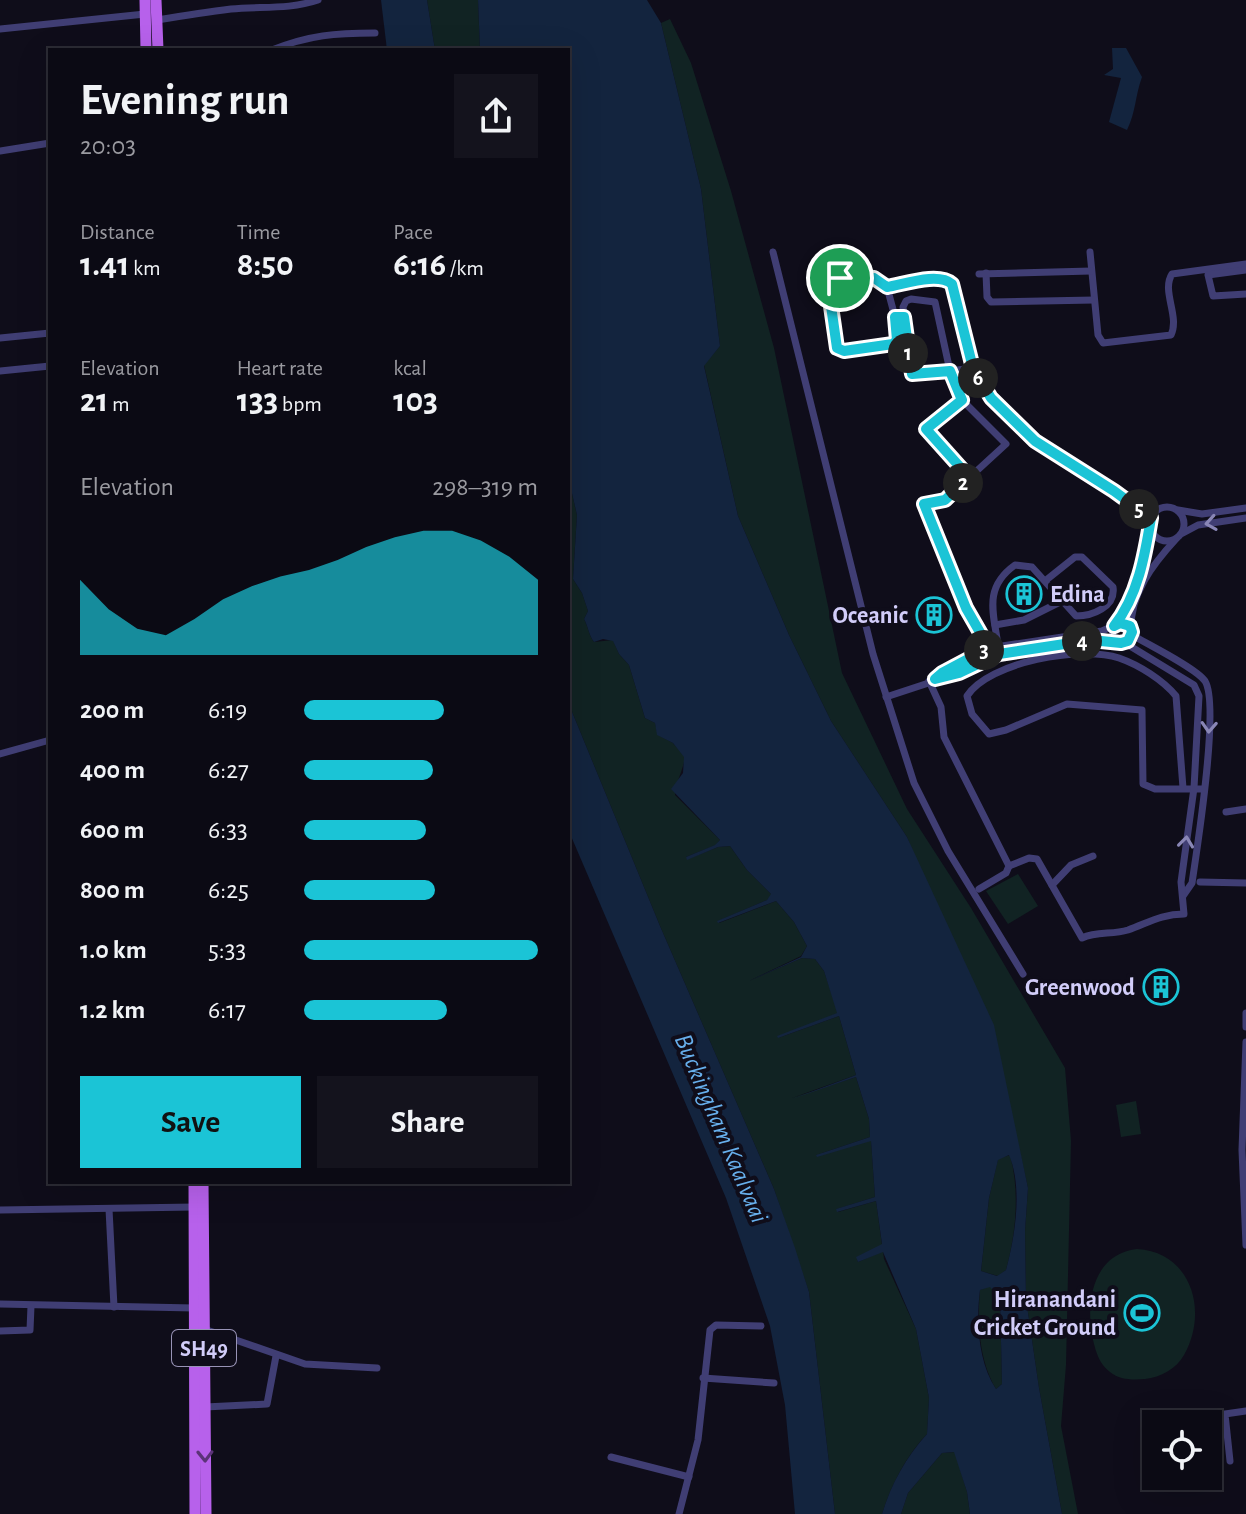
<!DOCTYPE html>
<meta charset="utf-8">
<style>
:root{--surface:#0b0a14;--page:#14131d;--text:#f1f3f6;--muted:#9a9aa0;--line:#2b2b34;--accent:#1bc4d6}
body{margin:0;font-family:"Alegreya Sans",sans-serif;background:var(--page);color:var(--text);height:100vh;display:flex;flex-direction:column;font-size:30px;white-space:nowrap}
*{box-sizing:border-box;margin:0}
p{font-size:26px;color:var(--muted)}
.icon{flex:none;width:44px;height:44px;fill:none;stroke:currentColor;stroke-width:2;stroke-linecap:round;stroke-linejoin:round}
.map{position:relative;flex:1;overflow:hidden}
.panel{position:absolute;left:48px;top:48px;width:522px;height:1136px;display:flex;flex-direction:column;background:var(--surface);border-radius:0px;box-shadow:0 8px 32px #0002,0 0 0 2px var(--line)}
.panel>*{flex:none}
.tools{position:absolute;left:1142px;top:1410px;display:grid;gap:16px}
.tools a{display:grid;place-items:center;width:80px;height:80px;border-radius:0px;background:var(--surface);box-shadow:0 8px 32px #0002,0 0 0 2px var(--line);font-size:40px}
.pin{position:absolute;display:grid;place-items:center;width:68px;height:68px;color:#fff;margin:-34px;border:4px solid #fff;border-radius:50%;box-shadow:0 2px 8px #0007}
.km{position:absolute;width:40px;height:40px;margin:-20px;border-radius:50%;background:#222;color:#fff;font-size:22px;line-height:40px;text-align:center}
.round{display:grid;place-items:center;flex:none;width:84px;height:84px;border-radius:0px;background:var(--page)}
.overview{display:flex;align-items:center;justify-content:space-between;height:136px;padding:0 32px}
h1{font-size:44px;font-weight:600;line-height:60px}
.stats{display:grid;grid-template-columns:repeat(3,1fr);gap:12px;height:136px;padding:8px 32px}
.stats div{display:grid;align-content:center}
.stats b{font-size:34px;font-weight:600}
.stats small{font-size:22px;font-weight:400}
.stats p{font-size:22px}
.chart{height:224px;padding:16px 32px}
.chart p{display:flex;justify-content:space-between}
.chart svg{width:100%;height:144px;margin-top:8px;fill:var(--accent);opacity:.7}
.cta{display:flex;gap:16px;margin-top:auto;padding:16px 32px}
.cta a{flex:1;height:92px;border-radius:0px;background:var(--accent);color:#111;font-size:32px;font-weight:600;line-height:92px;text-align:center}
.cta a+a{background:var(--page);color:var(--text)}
ul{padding:0 32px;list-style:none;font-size:26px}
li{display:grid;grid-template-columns:128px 96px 1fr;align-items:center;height:60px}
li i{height:20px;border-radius:10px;background:var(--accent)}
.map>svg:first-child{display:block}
</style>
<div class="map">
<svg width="1246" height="1514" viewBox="0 0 1246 1514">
<rect width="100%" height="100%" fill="#0f0d1a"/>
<g fill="#112323">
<polygon points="427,0 478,0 480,50 435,50"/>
<polygon points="670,19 691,63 731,191 774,348 842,673 907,809 971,908 1065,1068 1071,1141 1066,1365 1061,1426 1078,1514 1062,1514 1039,1388 1026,1299 1025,1231 1028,1188 1001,1068 907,837 831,721 789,635 738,516 704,365 720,346 701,189 661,23"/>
<path d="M568,476L577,515L573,579L582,593L588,611L584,619C588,626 589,636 594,642L613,640L619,654L629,665L645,718L655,723L658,735L673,743L685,757C683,771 676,781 675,795L720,840L716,845L686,857L688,859L718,847L730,846L747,870L772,895L767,900L718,921L719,923L776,901L794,922L807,946L801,956L749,981L802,958L815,959L824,971L838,1013L778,1038L839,1016L856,1075L792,1098L856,1077L869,1119L870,1137L816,1155L871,1140L875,1197L837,1209L838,1212L876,1201L882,1245L857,1257L858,1262L883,1251L884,1259L916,1329L929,1398L927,1434C906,1456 891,1485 882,1514H835L809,1292L774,1189L660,926L568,702Z"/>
<polygon points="1018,874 1038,906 1008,924 986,891"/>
<polygon points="1136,1101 1141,1134 1121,1137 1116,1105"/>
<path d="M1010,1155C1020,1191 1016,1234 1006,1270L998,1276L981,1271L989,1198L998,1159Z"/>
<path d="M1137,1249C1191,1252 1209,1311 1184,1355C1176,1369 1161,1377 1145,1379C1132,1380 1120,1380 1110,1372C1099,1364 1096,1352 1093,1340C1085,1304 1092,1254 1137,1249Z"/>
<path d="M990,1286L1000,1297L1002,1384L996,1389C979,1361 977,1322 980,1290Z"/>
<polygon points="955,1452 967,1492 970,1514 901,1514 908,1493 942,1453"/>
</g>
<g fill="#13243e" fill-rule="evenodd">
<polygon points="381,0 427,0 435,50 387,50"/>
<path d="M478,0H647L661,23L701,189L720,346L704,366L738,516L789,635L831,721L907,837L994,1025L1028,1188L1025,1231L1026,1299L1039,1388L1062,1514H970L967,1492L954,1452L942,1453L908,1493L901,1514H882C891,1484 906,1457 927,1434L929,1398L916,1329L883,1252L858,1262L856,1257L882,1244L876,1201L837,1212L836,1209L875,1197L871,1141L817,1157L816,1155L870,1137L869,1119L856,1077L792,1099L856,1075L839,1016L778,1038L777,1036L837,1013L824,971L815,959L802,958L749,981L801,957L807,946L794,922L776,901L718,923L717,921L767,900L771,894L747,870L730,846L718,847L687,860L686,857L715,845L720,840L671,789L683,773L684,757L673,743L657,735L655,723L645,718L629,665L619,654L613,641L603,639L594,642C589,636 588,626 584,619L588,611L582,593L573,579L577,515L568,476V50H480ZM1009,1155C1023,1188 1015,1236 1006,1270L997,1276L981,1271L989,1198L998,1160ZM990,1287L1000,1298L1002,1384L996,1389C978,1362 976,1321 980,1290Z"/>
<path d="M1112,48H1126L1142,77C1135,96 1136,112 1127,130L1109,122L1121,78L1104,75L1113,69Z"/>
<polygon points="568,702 660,926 774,1189 795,1248 809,1292 835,1514 795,1514 785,1405 770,1326 726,1198 568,829"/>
</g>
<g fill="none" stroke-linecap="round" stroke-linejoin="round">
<g stroke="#403e74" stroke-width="7">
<path d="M157,20C181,16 206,12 231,9C260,6 289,10 318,0"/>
<polyline points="0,29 145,14"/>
<path d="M272,50C309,35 336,33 375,33"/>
<polyline points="0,151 50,143"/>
<polyline points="773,252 873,654 914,783 948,851 1023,974"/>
<path d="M1090,252L1098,335L1103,343L1171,335C1180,316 1161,291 1172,274L1246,264"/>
<polyline points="1246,270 1208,275 1213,296 1246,294"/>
<polyline points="986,273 987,297 991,302 1094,300"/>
<polyline points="979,274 1091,271"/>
<path d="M887,287C905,284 938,272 952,284L973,368L991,398L1035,441L1114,491L1151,518"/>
<polygon points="911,299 935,302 950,371 914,375 910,371 903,307 906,301"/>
<path d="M895,317L887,287C870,276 844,271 828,285L837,348L844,351L893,344L897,340L895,317H904"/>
<polyline points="0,338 50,333"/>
<polyline points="973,368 950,371 962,400 1006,444 945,500 924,504 966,608 989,648"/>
<polyline points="0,371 50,366"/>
<polyline points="962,400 926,429 969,477"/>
<circle cx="1167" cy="524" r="17"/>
<polyline points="1178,510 1202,514 1246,508"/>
<polyline points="1183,533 1198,525 1246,518"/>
<polyline points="1116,624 1137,578 1150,523"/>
<polyline points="995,625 1024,620 1062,601"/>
<path d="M1131,629C1130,594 1153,564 1176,539"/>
<path d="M1132,635C1147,644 1196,668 1205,681C1220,705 1197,849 1192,883L1183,896"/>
<path d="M999,654C996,618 980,590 1015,565L1032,567L1076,616C1092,616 1116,607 1113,587L1082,557H1075L1045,581"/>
<polyline points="935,679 942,673 989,648 1102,631 1120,623 1130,626 1132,636 1128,641 1118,642 1113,638 1112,628"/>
<polyline points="929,681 941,707 944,737 1009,866 1006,873 979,889"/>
<polyline points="886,697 959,673 996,654 1091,640 1117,642"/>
<polyline points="0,754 50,740"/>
<path d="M1183,788L1176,696C1163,680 1139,665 1119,658C1081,645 989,662 967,696L972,714L989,734L1006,730L1067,704L1142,710L1143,784L1155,789H1204"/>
<polyline points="1226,812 1246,809"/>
<path d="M1009,866L1029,858L1037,859L1082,938C1097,931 1112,935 1128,930C1148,923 1161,914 1184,914L1181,882L1194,788L1199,696L1194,685L1125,643"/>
<polyline points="1200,882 1246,883"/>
<polyline points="1052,885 1071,865 1093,856"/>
<polyline points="1246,1013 1246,1027"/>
<polyline points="1246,1042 1242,1150 1246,1245"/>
<polyline points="109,1209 114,1307"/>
<polyline points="0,1210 194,1207"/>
<polyline points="0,1304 194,1308"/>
<polyline points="204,1329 305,1364 377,1368"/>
<polyline points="0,1331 30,1330 31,1306"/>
<polyline points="703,1378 774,1383"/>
<polyline points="205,1407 267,1404 276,1356"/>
<polyline points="611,1457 689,1477"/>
<polyline points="1230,1461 1225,1414 1246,1411"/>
<polyline points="679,1514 698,1440 710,1330 716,1325 761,1326"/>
</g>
<g stroke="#b761eb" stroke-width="11">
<polyline points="145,0 146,50"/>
<polyline points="156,0 158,50"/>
<polyline points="194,1182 195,1514"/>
<polyline points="203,1182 206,1514"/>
</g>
</g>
<defs><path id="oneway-chevron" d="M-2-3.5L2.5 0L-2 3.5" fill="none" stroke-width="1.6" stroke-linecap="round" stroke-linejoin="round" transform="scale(2)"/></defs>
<g stroke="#8986b6">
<use href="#oneway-chevron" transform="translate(1211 523) rotate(171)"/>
<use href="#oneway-chevron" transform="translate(1209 727) rotate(93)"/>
<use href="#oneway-chevron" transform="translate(1186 842) rotate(-83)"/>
</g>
<use stroke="#5b3378" href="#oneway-chevron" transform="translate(205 1456) rotate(89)"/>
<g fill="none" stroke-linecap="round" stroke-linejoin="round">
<defs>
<path id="route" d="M859,277L874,278L887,287C905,284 938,272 952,284L973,368L991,398L1035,441L1114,491L1151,518C1145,555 1138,596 1114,626L1120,623L1130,626L1132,632L1128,641L1121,643L1091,640L999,654L959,673L935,679L942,673L989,648L966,608L924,504L945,500L969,477L926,429L962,400L950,371L912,374L904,317H895L897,340L893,344L844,351L837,348L828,285L840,278Z"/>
</defs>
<use href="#route" stroke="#fff" stroke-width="16"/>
<use href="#route" stroke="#1bc4d6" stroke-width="10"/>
</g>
<defs>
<symbol id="building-ring" viewBox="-11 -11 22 22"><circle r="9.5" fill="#0f0d1a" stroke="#1bc4d6" stroke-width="1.5"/><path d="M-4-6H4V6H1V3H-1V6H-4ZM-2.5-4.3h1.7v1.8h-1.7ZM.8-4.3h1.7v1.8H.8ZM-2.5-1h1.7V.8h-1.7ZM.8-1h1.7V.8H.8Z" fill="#1bc4d6"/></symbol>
<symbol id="stadium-ring" viewBox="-11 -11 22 22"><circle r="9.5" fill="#0f0d1a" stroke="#1bc4d6" stroke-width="1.5"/><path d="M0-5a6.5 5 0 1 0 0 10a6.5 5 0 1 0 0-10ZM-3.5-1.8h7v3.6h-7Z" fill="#1bc4d6"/></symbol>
</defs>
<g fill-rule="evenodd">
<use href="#building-ring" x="1004" y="574" width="40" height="40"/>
<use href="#building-ring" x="914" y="595" width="40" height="40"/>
<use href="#building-ring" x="1141" y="967" width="40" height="40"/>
<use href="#stadium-ring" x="1122" y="1293" width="40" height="40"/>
</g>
<g text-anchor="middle" stroke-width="8" stroke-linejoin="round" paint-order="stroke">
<rect fill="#0f0d1a" stroke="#9893b6" stroke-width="2" x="172" y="1330" width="64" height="36" rx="6"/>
<g font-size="22" font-weight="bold" fill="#d2cdf9">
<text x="204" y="1356">SH49</text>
</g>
<g font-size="24" font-weight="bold" fill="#d2cdf9" stroke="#0f0d1a" text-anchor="end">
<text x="1050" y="602" text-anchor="start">Edina</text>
<text x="908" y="623">Oceanic</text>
<text x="1135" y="995">Greenwood</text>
<text x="1116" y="1307">Hiranandani<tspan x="1116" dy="28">Cricket Ground</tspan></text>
</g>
<g font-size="26" font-style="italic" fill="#67afec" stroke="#0f0d1a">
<text transform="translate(722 1128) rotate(67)" y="9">Buckingham Kaalvaai</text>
</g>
</g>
</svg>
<div class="tools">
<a><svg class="icon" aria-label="locate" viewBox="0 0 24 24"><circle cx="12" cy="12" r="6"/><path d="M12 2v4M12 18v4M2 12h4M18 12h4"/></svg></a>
</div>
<div class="pin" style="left:840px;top:278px;background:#1e9e55"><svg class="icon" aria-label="arrive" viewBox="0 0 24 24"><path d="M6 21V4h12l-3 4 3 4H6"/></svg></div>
<b class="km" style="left:908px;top:353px">1</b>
<b class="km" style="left:963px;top:483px">2</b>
<b class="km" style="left:984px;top:650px">3</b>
<b class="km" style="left:1082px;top:641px">4</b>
<b class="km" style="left:1139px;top:509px">5</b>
<b class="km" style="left:978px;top:378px">6</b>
<section class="panel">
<div class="overview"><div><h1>Evening run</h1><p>20:03</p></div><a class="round"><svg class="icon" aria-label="share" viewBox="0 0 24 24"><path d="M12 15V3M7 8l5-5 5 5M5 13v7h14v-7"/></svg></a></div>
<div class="stats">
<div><p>Distance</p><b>1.41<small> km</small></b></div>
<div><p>Time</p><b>8:50</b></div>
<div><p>Pace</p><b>6:16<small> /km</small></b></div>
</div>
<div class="stats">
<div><p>Elevation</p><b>21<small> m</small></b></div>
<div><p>Heart rate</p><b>133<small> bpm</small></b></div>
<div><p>kcal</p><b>103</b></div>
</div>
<div class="chart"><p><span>Elevation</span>298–319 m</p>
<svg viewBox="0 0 160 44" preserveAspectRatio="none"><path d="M0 44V21L10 30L20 36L30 38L40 33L50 27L60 23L70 20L80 18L90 15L100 11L110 8L120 6L130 6L140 9L150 14L160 21V44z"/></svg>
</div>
<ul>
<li><b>200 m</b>6:19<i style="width:60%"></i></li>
<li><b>400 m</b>6:27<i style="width:55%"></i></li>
<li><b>600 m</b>6:33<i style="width:52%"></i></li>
<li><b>800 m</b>6:25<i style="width:56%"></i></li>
<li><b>1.0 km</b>5:33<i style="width:100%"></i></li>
<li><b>1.2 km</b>6:17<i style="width:61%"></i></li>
</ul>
<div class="cta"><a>Save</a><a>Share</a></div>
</section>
</div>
